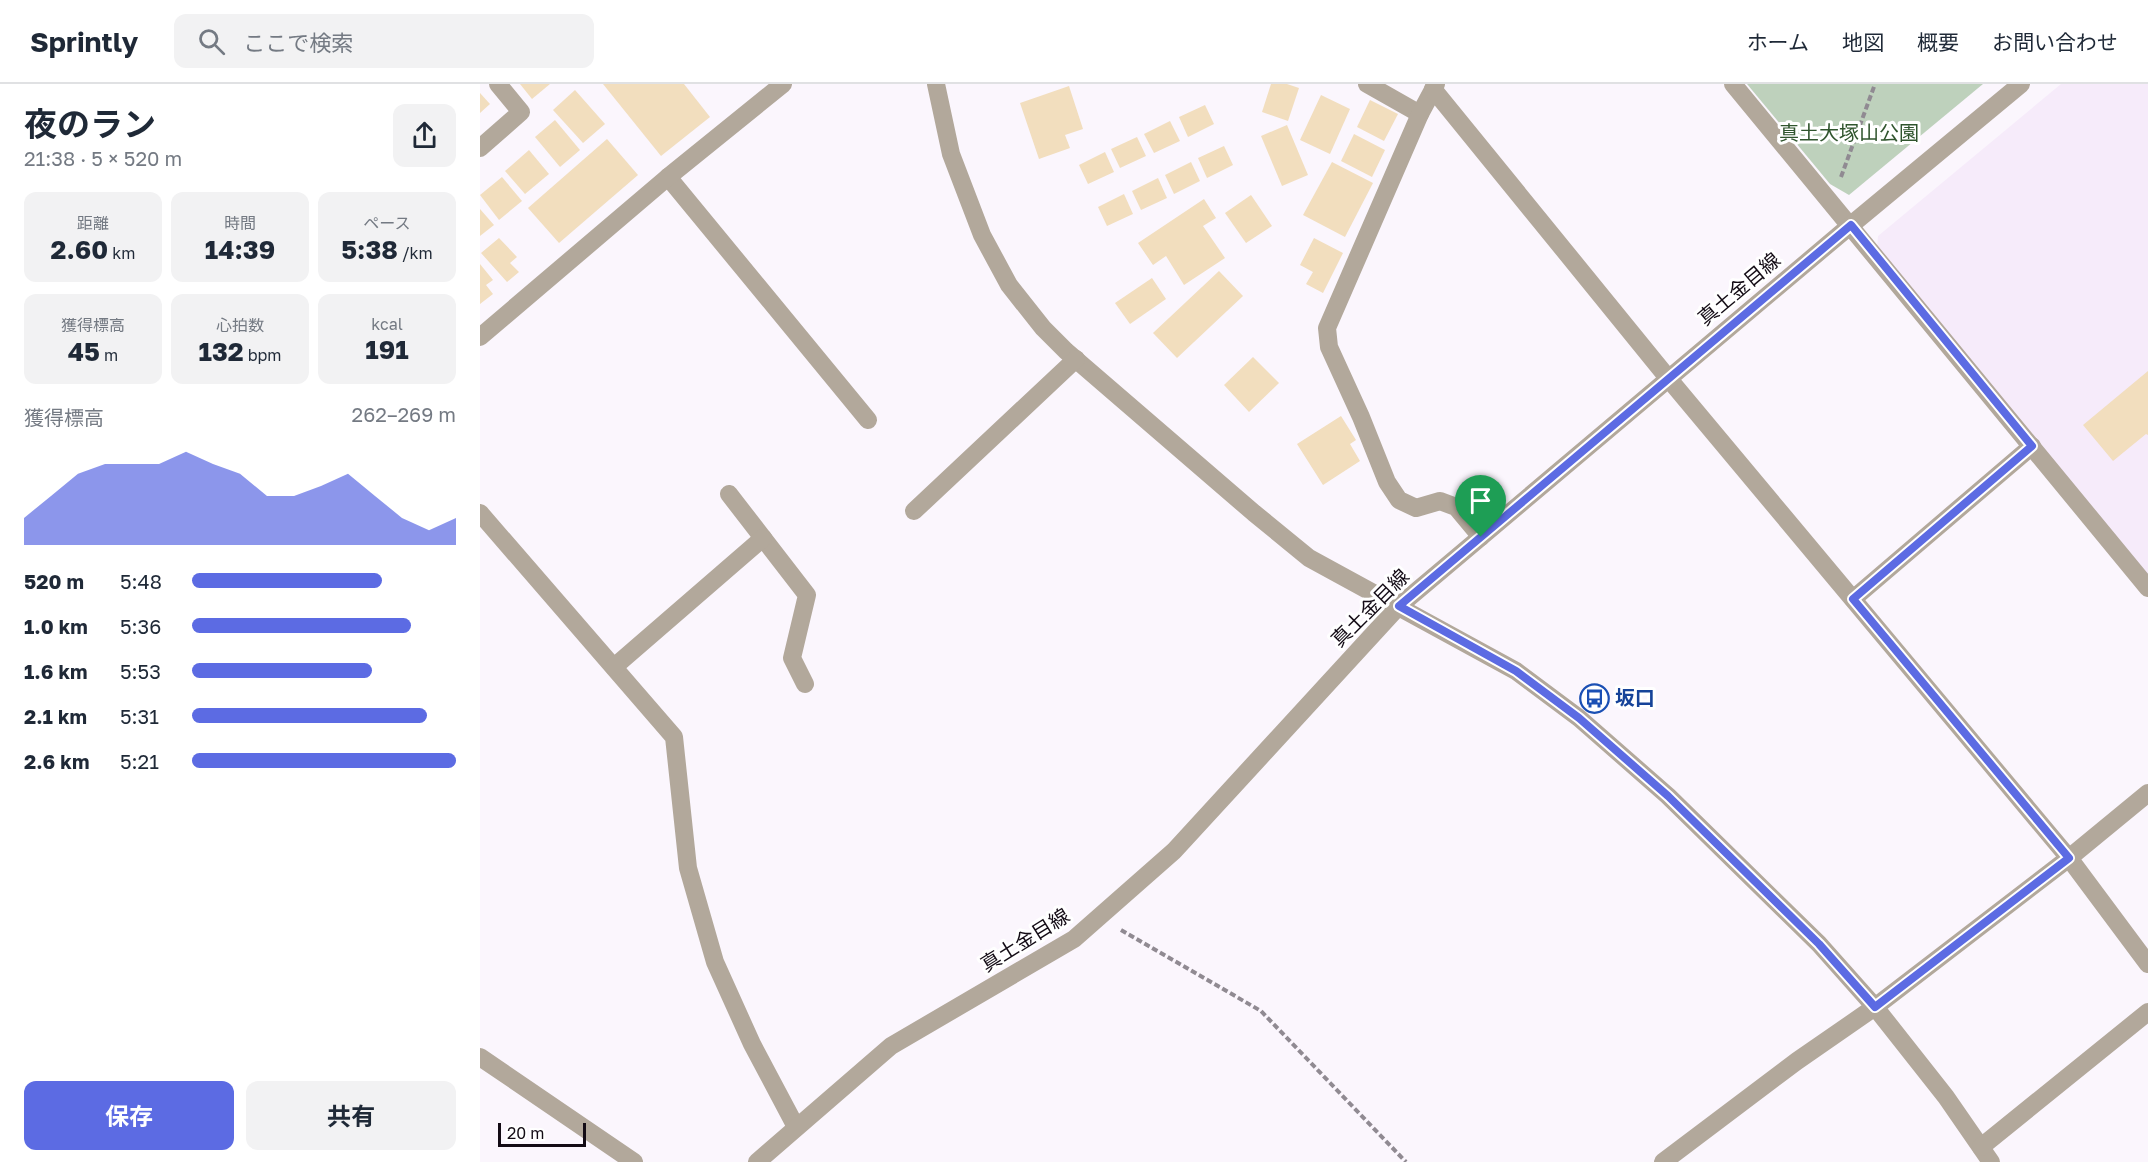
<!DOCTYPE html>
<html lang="ja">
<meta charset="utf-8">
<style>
:root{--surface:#fff;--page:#f2f2f3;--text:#1f2937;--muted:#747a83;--line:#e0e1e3;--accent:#5c6be3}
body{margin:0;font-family:"Golos Text","Noto Sans JP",sans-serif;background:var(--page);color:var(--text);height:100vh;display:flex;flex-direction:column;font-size:22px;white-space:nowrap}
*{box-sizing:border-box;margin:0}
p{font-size:20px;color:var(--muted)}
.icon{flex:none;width:33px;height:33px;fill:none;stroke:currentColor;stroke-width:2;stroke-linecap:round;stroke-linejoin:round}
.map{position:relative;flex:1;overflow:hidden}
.panel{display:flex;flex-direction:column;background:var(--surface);width:480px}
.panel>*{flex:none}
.scale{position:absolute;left:18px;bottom:15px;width:88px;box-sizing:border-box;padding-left:6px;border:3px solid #130b15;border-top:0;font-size:16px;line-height:21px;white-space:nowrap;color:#130b15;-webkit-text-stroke:4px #fff;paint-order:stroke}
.pin{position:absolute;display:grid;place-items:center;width:51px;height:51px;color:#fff;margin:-62px -26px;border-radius:50% 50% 50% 0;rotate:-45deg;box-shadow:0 0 6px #0007}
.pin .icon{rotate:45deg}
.round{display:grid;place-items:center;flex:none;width:63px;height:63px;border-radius:12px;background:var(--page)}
.head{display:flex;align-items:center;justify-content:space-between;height:102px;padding:0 24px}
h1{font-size:33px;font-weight:700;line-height:45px}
.stats{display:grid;grid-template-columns:repeat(3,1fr);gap:9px;height:102px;padding:6px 24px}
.stats div{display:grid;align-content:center;border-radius:12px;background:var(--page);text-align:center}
.stats b{font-size:26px;font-weight:700}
.stats small{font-size:16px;font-weight:400}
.stats p{font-size:16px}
.chart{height:168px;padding:12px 24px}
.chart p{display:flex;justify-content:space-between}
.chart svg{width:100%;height:108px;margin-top:6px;fill:var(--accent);opacity:.7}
.button{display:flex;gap:12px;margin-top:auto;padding:12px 24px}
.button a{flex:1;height:69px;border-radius:12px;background:var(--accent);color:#fff;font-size:24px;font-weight:700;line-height:69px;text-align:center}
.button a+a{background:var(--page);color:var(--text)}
ul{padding:0 24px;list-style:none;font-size:20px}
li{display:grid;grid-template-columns:96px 72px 1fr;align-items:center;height:45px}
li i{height:15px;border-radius:8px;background:var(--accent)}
header{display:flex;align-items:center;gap:36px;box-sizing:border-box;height:84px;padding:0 30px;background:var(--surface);border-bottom:2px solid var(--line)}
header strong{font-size:28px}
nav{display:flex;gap:33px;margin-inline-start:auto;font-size:21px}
.search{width:420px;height:54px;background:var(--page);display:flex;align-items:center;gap:15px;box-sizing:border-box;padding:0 21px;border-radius:12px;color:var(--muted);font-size:22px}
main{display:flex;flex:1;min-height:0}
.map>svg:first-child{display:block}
</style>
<header>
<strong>Sprintly</strong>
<div class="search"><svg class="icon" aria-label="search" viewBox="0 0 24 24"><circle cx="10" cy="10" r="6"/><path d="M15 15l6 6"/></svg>ここで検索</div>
<nav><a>ホーム</a><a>地図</a><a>概要</a><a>お問い合わせ</a></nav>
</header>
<main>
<section class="panel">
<div class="head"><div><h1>夜のラン</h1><p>21:38 · 5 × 520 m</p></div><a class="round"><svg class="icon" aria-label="share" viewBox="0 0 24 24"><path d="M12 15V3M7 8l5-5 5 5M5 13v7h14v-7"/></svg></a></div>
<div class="stats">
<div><p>距離</p><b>2.60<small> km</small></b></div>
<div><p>時間</p><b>14:39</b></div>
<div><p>ペース</p><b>5:38<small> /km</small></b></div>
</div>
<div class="stats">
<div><p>獲得標高</p><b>45<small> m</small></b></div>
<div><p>心拍数</p><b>132<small> bpm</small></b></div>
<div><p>kcal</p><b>191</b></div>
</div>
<div class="chart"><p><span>獲得標高</span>262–269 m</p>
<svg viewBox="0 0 160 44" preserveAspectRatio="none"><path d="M0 44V33L10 24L20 15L30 11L40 11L50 11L60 6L70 11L80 15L90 24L100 24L110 20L120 15L130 24L140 33L150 38L160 33V44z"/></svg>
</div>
<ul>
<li><b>520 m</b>5:48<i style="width:72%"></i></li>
<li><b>1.0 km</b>5:36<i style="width:83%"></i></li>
<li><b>1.6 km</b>5:53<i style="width:68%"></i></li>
<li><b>2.1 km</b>5:31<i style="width:89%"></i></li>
<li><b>2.6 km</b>5:21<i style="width:100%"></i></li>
</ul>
<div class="button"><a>保存</a><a>共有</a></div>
</section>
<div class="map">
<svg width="1668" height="1078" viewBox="0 0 1668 1078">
<rect width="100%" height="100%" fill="#fbf6fd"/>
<polygon fill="#f6ebfa" points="1581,0 1668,0 1668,491 1397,164 1398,152"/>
<polygon fill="#bed1bc" points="1267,0 1503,0 1369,111 1350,100"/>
<g fill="#f2debe">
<polygon points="40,0 70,0 52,15"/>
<polygon points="123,0 204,0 230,33 181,72"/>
<polygon points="791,0 807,0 819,4 808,37 782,28"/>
<polygon points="589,2 603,45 585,51 590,64 559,75 540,19"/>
<polygon points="95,6 125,40 103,59 73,26"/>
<polygon points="0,9 10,20 0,29"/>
<polygon points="841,11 870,25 850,70 820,56"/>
<polygon points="890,16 918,30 904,57 877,43"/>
<polygon points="725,21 734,40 708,53 699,33"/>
<polygon points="75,36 100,66 80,83 55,53"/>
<polygon points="690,37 700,57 674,69 664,50"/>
<polygon points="807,41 828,91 802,102 781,52"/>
<polygon points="874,50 905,66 892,93 861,77"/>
<polygon points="657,53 666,72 640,84 631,65"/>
<polygon points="127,55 158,91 79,159 48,124"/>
<polygon points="744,62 753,81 727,94 718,74"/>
<polygon points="49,66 69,90 45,110 25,87"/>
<polygon points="625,68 634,88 608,100 599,81"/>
<polygon points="711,78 720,97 694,110 685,91"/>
<polygon points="852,78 893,99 865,153 823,131"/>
<polygon points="22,93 42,117 19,136 0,111"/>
<polygon points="678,94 687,114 661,126 652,107"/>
<polygon points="644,110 653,130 627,142 618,123"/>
<polygon points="771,111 792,142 766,159 745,129"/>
<polygon points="724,115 736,134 723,142 745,174 704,201 686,172 673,181 658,159"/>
<polygon points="0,125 14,141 0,152"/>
<polygon points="19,154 37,173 30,179 39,188 27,198 1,169"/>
<polygon points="834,154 863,169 843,209 826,200 833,188 820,181"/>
<polygon points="0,180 13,196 6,201 13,210 0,220"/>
<polygon points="739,187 763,212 697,274 673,249"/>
<polygon points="672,194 686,215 650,240 635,219"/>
<polygon points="773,273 799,299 769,328 744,301"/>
<polygon points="1668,287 1668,351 1666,350 1633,377 1603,341"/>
<polygon points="861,332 876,356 870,360 880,377 843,401 817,360"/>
</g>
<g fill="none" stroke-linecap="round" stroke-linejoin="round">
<g stroke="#908a92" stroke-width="4" stroke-dasharray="6 3" stroke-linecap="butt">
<polyline points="1361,93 1395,0"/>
<polyline points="641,846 781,927 926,1078"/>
</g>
<g stroke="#b2a89b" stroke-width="18">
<polyline points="456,0 471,70 502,151 529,201 563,244 586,267 774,429 829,474 1036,587 1099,634 1188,712 1339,860 1395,923 1466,1013 1511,1078"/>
<polyline points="887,0 940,30"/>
<polyline points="956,0 940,30 847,244 849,263 881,333 907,398 919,416 936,424 960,417 976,423 1001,453"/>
<polyline points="1253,0 1668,504"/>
<polyline points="953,5 1188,294 1589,774 1668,880"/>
<polyline points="0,64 41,28 18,0"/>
<polyline points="188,93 388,336"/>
<polyline points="0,253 188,93 303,0"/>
<polyline points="249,410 327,511 312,574 325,600"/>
<polyline points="434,427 596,275"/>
<polyline points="0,429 194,653 208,784 235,878 272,960 316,1043"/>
<polyline points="1373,515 1552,362"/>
<polyline points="134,583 283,454"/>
<polyline points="0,973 154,1078"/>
<polyline points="1501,1063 1668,928"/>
<polyline points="277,1078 411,962 594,855 694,767 919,522 1371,141 1541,0"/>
<polyline points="1183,1078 1317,977 1395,923 1589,774 1668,709"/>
</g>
</g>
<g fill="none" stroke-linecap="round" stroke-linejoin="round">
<defs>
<polygon id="route" points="1371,141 1552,362 1373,515 1589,774 1395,923 1339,860 1188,712 1099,634 1036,587 919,522"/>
</defs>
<use href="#route" stroke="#fff" stroke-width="12"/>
<use href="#route" stroke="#5c6be3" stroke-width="8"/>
</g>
<defs>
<symbol id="bus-ring" viewBox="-11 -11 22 22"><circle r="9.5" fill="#fff" stroke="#1a4fb4" stroke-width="1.5"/><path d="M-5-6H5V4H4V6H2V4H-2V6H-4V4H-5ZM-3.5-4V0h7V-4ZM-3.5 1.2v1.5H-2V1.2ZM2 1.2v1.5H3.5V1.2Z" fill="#1a4fb4"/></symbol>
</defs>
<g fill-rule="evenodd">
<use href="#bus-ring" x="1098" y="598" width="33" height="33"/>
</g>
<g text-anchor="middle" stroke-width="6" stroke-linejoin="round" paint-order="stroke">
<g font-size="20" fill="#30552e" stroke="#fff">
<text x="1369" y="56">真土大塚山公園</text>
</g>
<g font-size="20" fill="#130b15" stroke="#fff">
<text transform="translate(1259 205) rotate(-40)" y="7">真土金目線</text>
<text transform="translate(890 524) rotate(-45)" y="7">真土金目線</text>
<text transform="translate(545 856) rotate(-32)" y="7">真土金目線</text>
</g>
<g font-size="20" font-weight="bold" fill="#164399" stroke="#fff" text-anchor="start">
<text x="1135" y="621">坂口</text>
</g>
</g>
</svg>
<div class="scale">20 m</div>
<div class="pin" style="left:1001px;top:453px;background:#1e9e55"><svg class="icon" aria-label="arrive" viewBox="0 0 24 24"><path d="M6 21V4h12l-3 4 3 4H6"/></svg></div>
</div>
</main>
